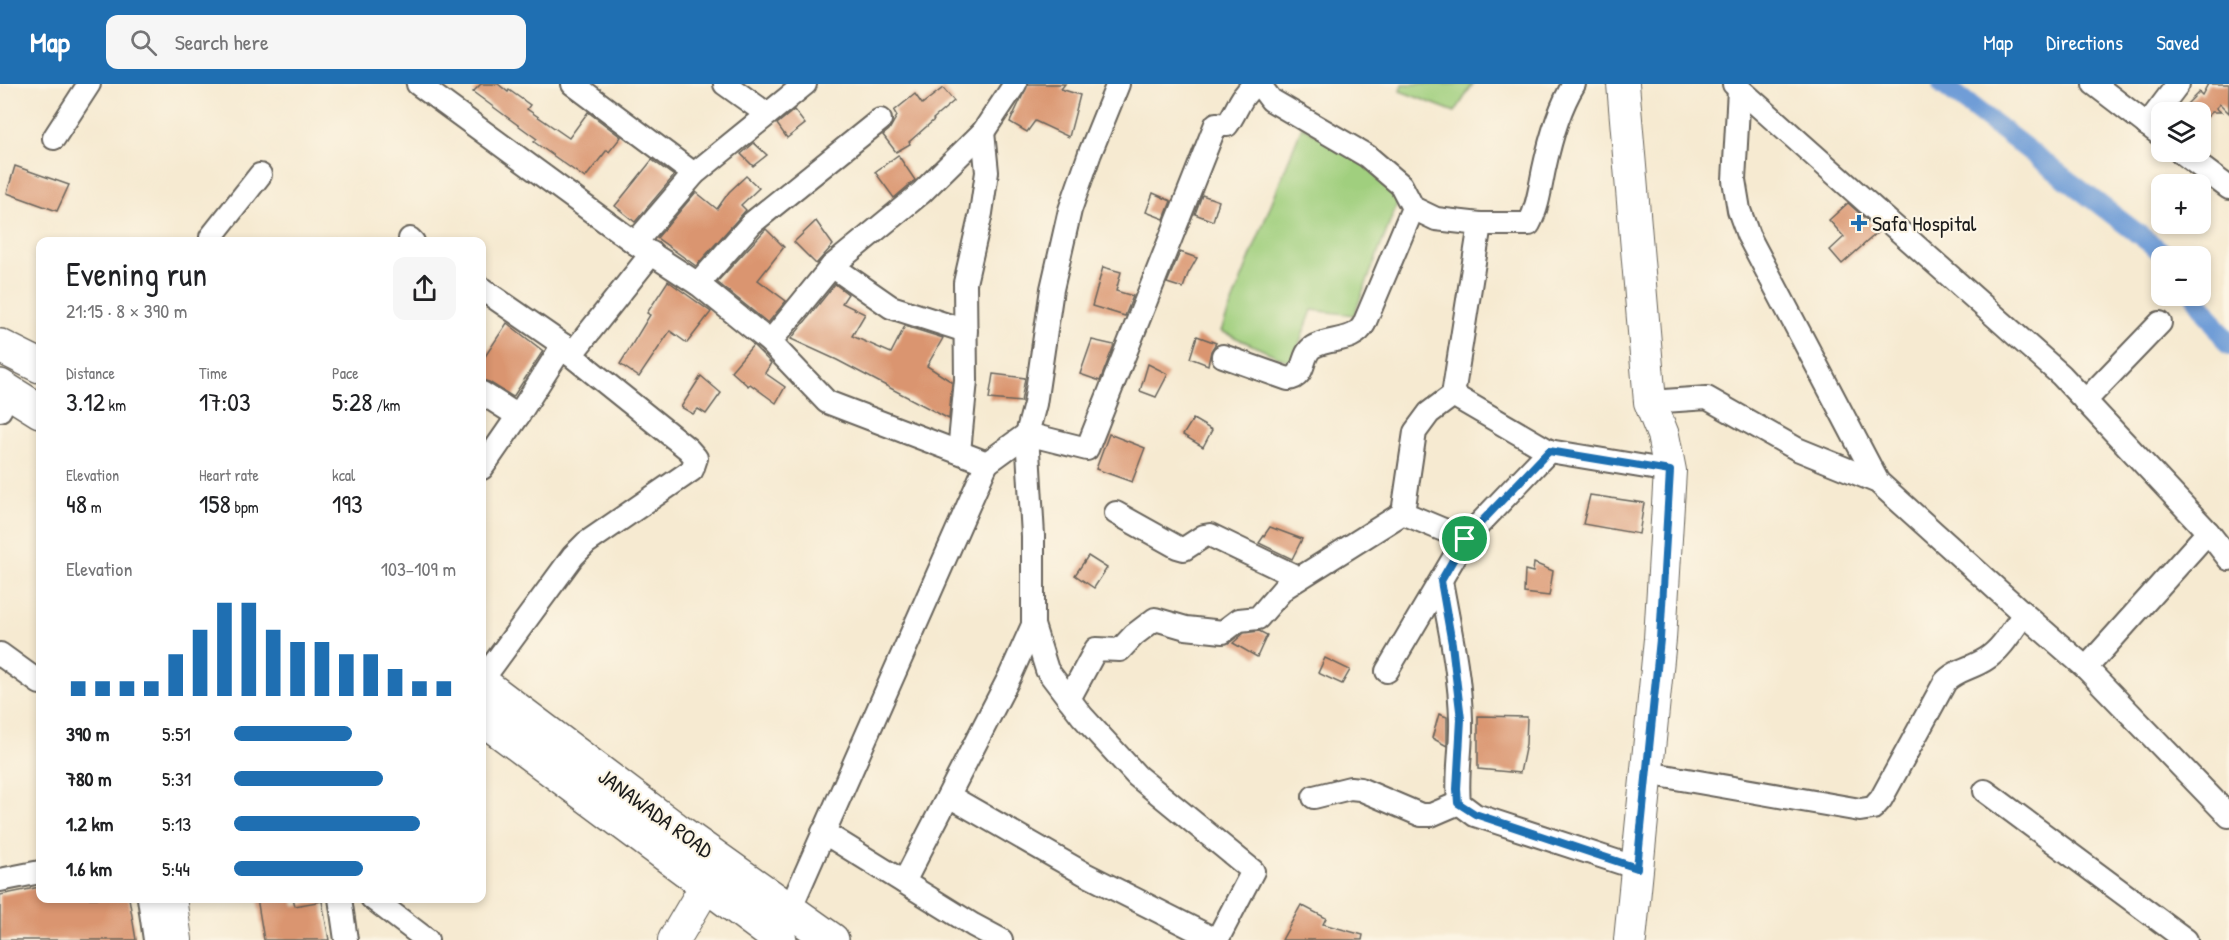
<!DOCTYPE html>
<meta charset="utf-8">
<style>
:root{--surface:#fff;--page:#f6f6f6;--text:#202124;--muted:#757577;--accent:#1f6fb2}
body{margin:0;font-family:"Patrick Hand",sans-serif;background:var(--page);color:var(--text);height:100vh;display:flex;flex-direction:column;font-size:22px;white-space:nowrap}
*{box-sizing:border-box;margin:0}
p{font-size:20px;color:var(--muted)}
.icon{flex:none;width:33px;height:33px;fill:none;stroke:currentColor;stroke-width:2;stroke-linecap:round;stroke-linejoin:round}
.map{position:relative;flex:1;overflow:hidden}
.side{position:absolute;left:36px;top:153px;width:450px;height:666px;display:flex;flex-direction:column;background:var(--surface);border-radius:12px;box-shadow:0 3px 9px #0003}
.side>*{flex:none}
.controls{position:absolute;left:2151px;top:18px;display:grid;gap:12px}
.controls a{display:grid;place-items:center;width:60px;height:60px;border-radius:12px;background:var(--surface);box-shadow:0 3px 9px #0003;font-size:30px}
.pin{position:absolute;display:grid;place-items:center;width:51px;height:51px;color:#fff;margin:-26px;border:3px solid #fff;border-radius:50%;box-shadow:0 2px 6px #0007}
.round{display:grid;place-items:center;flex:none;width:63px;height:63px;border-radius:12px;background:var(--page)}
.summary{display:flex;align-items:center;justify-content:space-between;height:102px;padding:0 30px}
h1{font-size:33px;font-weight:600;line-height:45px}
.figures{display:grid;grid-template-columns:repeat(3,1fr);gap:9px;height:102px;padding:6px 30px}
.figures div{display:grid;align-content:center}
.figures b{font-size:26px;font-weight:600}
.figures small{font-size:16px;font-weight:400}
.figures p{font-size:16px}
.chart{height:168px;padding:12px 30px}
.chart p{display:flex;justify-content:space-between}
.chart svg{width:100%;height:108px;margin-top:6px;stroke:var(--accent);stroke-width:6}
ul{padding:0 30px;list-style:none;font-size:20px}
li{display:grid;grid-template-columns:96px 72px 1fr;align-items:center;height:45px}
li i{height:15px;border-radius:8px;background:var(--accent)}
header{display:flex;align-items:center;gap:36px;box-sizing:border-box;height:84px;padding:0 30px;background:var(--accent);color:#fff}
header strong{font-size:28px}
nav{display:flex;gap:33px;margin-inline-start:auto;font-size:21px}
.search{width:420px;height:54px;background:var(--page);display:flex;align-items:center;gap:15px;box-sizing:border-box;padding:0 21px;border-radius:12px;color:var(--muted);font-size:22px}
.map>svg:first-child{display:block}
</style>
<header>
<strong>Map</strong>
<div class="search"><svg class="icon" aria-label="search" viewBox="0 0 24 24"><circle cx="10" cy="10" r="6"/><path d="M15 15l6 6"/></svg>Search here</div>
<nav><a>Map</a><a>Directions</a><a>Saved</a></nav>
</header>
<div class="map">
<svg width="2229" height="856" viewBox="0 0 2229 856">
<rect width="100%" height="100%" fill="#fcf5e5"/>
<filter id="ink" filterUnits="userSpaceOnUse"><feTurbulence type="fractalNoise" baseFrequency=".0167" numOctaves="2"/><feDisplacementMap in="SourceGraphic" scale="12" xChannelSelector="R" yChannelSelector="G"/><feConvolveMatrix kernelMatrix="1 2 1 2 8 2 1 2 1" color-interpolation-filters="sRGB"/></filter>
<filter id="wash" filterUnits="userSpaceOnUse"><feTurbulence type="fractalNoise" baseFrequency=".008" numOctaves="4" result="noise"/><feDisplacementMap in="SourceGraphic" scale="24" xChannelSelector="R" yChannelSelector="G"/><feGaussianBlur stdDeviation="1.35" result="paint"/><feColorMatrix in="noise" values="0 0 0 0 0 0 0 0 0 0 0 0 0 0 0 0 0 1.4 0 .05"/><feComposite in="paint" operator="in"/></filter>
<g filter="url(#wash)">
<rect width="100%" height="100%" fill="#f6ead1"/>
<g fill="#a0cf7e" stroke="#5e764d" stroke-width="1.5">
<polygon points="1402,0 1473,0 1455,28 1400,7"/>
<polygon points="1302,42 1363,78 1399,115 1354,231 1312,226 1292,279 1221,247"/>
</g>
<g fill="none" stroke-linecap="round" stroke-linejoin="round">
<g stroke="#6f9dd7" stroke-width="20">
<polyline points="1942,0 2167,172"/>
<polyline points="2195,212 2229,261"/>
</g>
</g>
<g id="blocks">
<g fill="#da9570">
<polygon points="481,0 498,0 508,8 509,6 530,21 527,25 569,54 588,28 621,53 609,68 607,66 585,94 534,58 537,55 473,8"/>
<polygon points="1028,0 1065,0 1061,5 1080,11 1069,53 1035,37 1027,48 1010,38"/>
<polygon points="2208,0 2229,0 2229,29 2220,20 2216,24 2221,28 2212,28 2200,40 2200,28 2179,28 2199,8 2202,11"/>
<polygon points="943,4 954,17 933,35 934,36 909,58 910,60 896,68 883,51 889,46 897,32 894,27 915,10 922,20"/>
<polygon points="794,26 805,40 787,54 777,40"/>
<polygon points="754,59 767,71 753,82 741,70"/>
<polygon points="898,71 915,96 894,114 875,88"/>
<polygon points="652,76 674,92 635,138 615,122"/>
<polygon points="15,82 69,101 57,127 7,109"/>
<polygon points="746,92 759,104 741,121 746,126 696,182 657,154 696,108 717,125 729,108"/>
<polygon points="1153,109 1171,117 1164,135 1146,128"/>
<polygon points="1202,111 1219,117 1213,137 1195,130"/>
<polygon points="1848,119 1879,147 1842,180 1830,166 1844,153 1829,136"/>
<polygon points="816,137 833,161 816,180 794,158"/>
<polygon points="766,145 784,163 758,196 786,217 768,239 717,198"/>
<polygon points="1180,168 1197,174 1188,190 1183,204 1167,199"/>
<polygon points="1103,183 1121,188 1116,207 1133,212 1125,232 1092,222"/>
<polygon points="668,197 711,228 687,259 670,247 639,293 620,280 650,231 647,229"/>
<polygon points="835,200 848,210 842,219 865,230 852,252 891,269 905,242 943,254 927,282 952,298 949,335 837,276 791,255"/>
<polygon points="507,239 543,267 513,313 489,298 482,296 482,277"/>
<polygon points="1197,252 1216,259 1211,267 1208,281 1190,274"/>
<polygon points="1092,256 1114,261 1100,297 1080,290"/>
<polygon points="753,261 771,279 765,289 785,303 776,319 750,300 748,302 731,287"/>
<polygon points="1148,280 1168,290 1156,313 1140,307"/>
<polygon points="993,290 1025,294 1021,318 989,315"/>
<polygon points="701,292 721,309 706,330 698,325 693,330 681,323"/>
<polygon points="1193,335 1212,346 1203,363 1183,351"/>
<polygon points="1109,350 1145,364 1132,398 1096,385"/>
<polygon points="1590,411 1644,419 1639,450 1583,440"/>
<polygon points="1270,443 1302,455 1292,475 1259,459"/>
<polygon points="1088,472 1107,484 1094,504 1075,491"/>
<polygon points="1534,479 1553,487 1549,512 1524,509 1525,486 1533,488"/>
<polygon points="1259,547 1267,551 1257,573 1233,559 1244,549"/>
<polygon points="1325,574 1350,586 1342,600 1318,589"/>
<polygon points="1439,630 1447,633 1447,662 1432,654"/>
<polygon points="1478,632 1527,633 1526,660 1520,689 1478,685"/>
<polygon points="40,803 40,814 129,814 136,856 0,856 0,811"/>
<polygon points="257,814 293,814 295,822 322,817 329,856 264,856"/>
<polygon points="1301,821 1326,834 1323,840 1363,851 1362,856 1282,856"/>
</g>
</g>
</g>
<g filter="url(#ink)">
<use href="#blocks" fill-opacity="0" stroke="#68645b" stroke-width="1.5"/>
<g fill="none" stroke-linecap="round" stroke-linejoin="round">
<defs>
<g id="street">
<polyline points="418,0 635,159 698,200 770,258 827,318 987,379 790,825 781,837"/>
<polyline points="573,0 694,90"/>
<polyline points="725,0 767,30"/>
<polyline points="1118,0 1090,69 1070,126 1052,205 1035,320 1027,350 1033,452 1033,541 1047,586 1082,632 1137,692 1253,787 1217,856"/>
<path d="M1259,0L1271,16L1367,72L1401,101L1413,124L1436,135L1480,140H1529C1538,123 1540,104 1544,85C1550,57 1559,24 1574,0"/>
<polyline points="1734,0 2061,291 2208,448 2229,475"/>
<polyline points="2094,0 2162,52"/>
<polyline points="1739,5 1734,96 1739,126 1748,151 1878,398"/>
<polyline points="2147,41 2178,0"/>
<polyline points="54,54 89,0"/>
<polyline points="2181,68 2229,104"/>
<polyline points="410,155 413,158"/>
<polyline points="212,158 211,153 260,91"/>
<polyline points="635,159 694,90 805,0"/>
<polyline points="832,182 891,223 966,247"/>
<polyline points="698,200 752,139 880,36"/>
<polyline points="482,205 563,261"/>
<polyline points="770,258 832,182 921,109 983,48 1015,0"/>
<path d="M1223,272L1288,295C1307,293 1300,271 1313,263C1329,253 1354,259 1364,240L1413,124"/>
<polyline points="482,309 518,332"/>
<polyline points="1453,311 1549,367"/>
<polyline points="2085,317 2160,239"/>
<polyline points="1650,318 1707,314 1797,365 1878,398 2024,530 2086,584 2229,732"/>
<polyline points="0,326 9,306"/>
<polyline points="959,368 966,296 965,199 981,129 987,88 983,48"/>
<path d="M987,379L1027,350L1087,365L1216,40L1227,41C1237,27 1241,10 1256,0"/>
<polyline points="482,384 518,332 563,261 571,271 652,169"/>
<polyline points="1116,429 1177,463 1184,465 1204,452 1210,451 1299,494"/>
<polyline points="1403,429 1415,348 1429,329 1453,311 1480,140"/>
<path d="M1441,497C1449,542 1460,589 1461,635C1462,663 1456,691 1459,719L1475,731L1637,784"/>
<polyline points="0,570 40,599"/>
<polyline points="2086,584 2208,448"/>
<polyline points="1387,587 1465,455 1549,367 1670,387"/>
<polyline points="482,596 573,472 586,459 692,386 696,374 688,365 571,271"/>
<polyline points="1069,615 1096,565 1120,566 1134,551 1155,535 1186,544 1223,548 1239,536 1258,534 1284,504 1403,429 1465,455"/>
<path d="M1647,689L1860,726L1873,724L1881,715L1945,598C1955,586 1973,584 1986,575C2002,565 2013,545 2024,530"/>
<polyline points="1985,707 2186,856"/>
<polyline points="949,712 1085,790 1216,856"/>
<polyline points="1314,713 1350,704 1360,705 1421,731 1431,731 1459,719"/>
<polyline points="823,748 973,841 1001,856"/>
<polyline points="0,796 40,788"/>
<polyline points="904,798 1010,592 1033,541"/>
<polyline points="149,814 155,856"/>
<polyline points="340,814 346,856"/>
<polyline points="372,814 427,856"/>
</g>
<g id="secondary">
<polyline points="1623,0 1650,318 1663,351 1670,387 1660,555 1630,856"/>
<polyline points="170,814 176,856"/>
<polyline points="674,856 707,800"/>
</g>
<g id="primary">
<polyline points="0,262 40,282"/>
<polyline points="0,302 40,327"/>
<polyline points="482,599 677,746 832,856"/>
<polyline points="482,634 780,856"/>
</g>
</defs>
<use href="#street" stroke="#68645b" stroke-width="26"/>
<use href="#secondary" stroke="#68645b" stroke-width="34"/>
<use href="#primary" stroke="#68645b" stroke-width="36"/>
<use href="#street" stroke="#fff" stroke-width="22"/>
<use href="#secondary" stroke="#fff" stroke-width="32"/>
<use href="#primary" stroke="#fff" stroke-width="33"/>
</g>
</g>
<g fill="none" stroke-linecap="round" stroke-linejoin="round" filter="url(#ink)">
<defs>
<polygon id="route" points="1549,367 1670,387 1660,555 1637,784 1475,730 1458,719 1457,705 1461,635 1452,560 1441,497 1465,455"/>
</defs>
<use href="#route" stroke="#fff" stroke-width="12"/>
<use href="#route" stroke="#1f6fb2" stroke-width="8"/>
</g>
<path fill="#1f6fb2" stroke="#fcf5e5" stroke-width="2" d="M1856 130h6v6h6v6h-6v6h-6v-6h-6v-6h6z"/>
<g text-anchor="middle" stroke-width="4.5" stroke-linejoin="round" paint-order="stroke">
<g font-size="22" fill="#1c1c1c" stroke="#fcf5e5" text-anchor="start">
<text x="1872" y="147">Safa Hospital</text>
</g>
<g font-size="22" fill="#1c1c1c" stroke="#fcf5e5">
<text transform="translate(656 729) rotate(36)" y="8">JANAWADA ROAD</text>
</g>
</g>
</svg>
<div class="controls">
<a><svg class="icon" aria-label="layers" viewBox="0 0 24 24"><path d="M12 4l9 5-9 5-9-5zM3 14l9 5 9-5"/></svg></a>
<a>+</a>
<a>−</a>
</div>
<div class="pin" style="left:1465px;top:455px;background:#1e9e55"><svg class="icon" aria-label="arrive" viewBox="0 0 24 24"><path d="M6 21V4h12l-3 4 3 4H6"/></svg></div>
<section class="side">
<div class="summary"><div><h1>Evening run</h1><p>21:15 · 8 × 390 m</p></div><a class="round"><svg class="icon" aria-label="share" viewBox="0 0 24 24"><path d="M12 15V3M7 8l5-5 5 5M5 13v7h14v-7"/></svg></a></div>
<div class="figures">
<div><p>Distance</p><b>3.12<small> km</small></b></div>
<div><p>Time</p><b>17:03</b></div>
<div><p>Pace</p><b>5:28<small> /km</small></b></div>
</div>
<div class="figures">
<div><p>Elevation</p><b>48<small> m</small></b></div>
<div><p>Heart rate</p><b>158<small> bpm</small></b></div>
<div><p>kcal</p><b>193</b></div>
</div>
<div class="chart"><p><span>Elevation</span>103–109 m</p>
<svg viewBox="0 0 160 44" preserveAspectRatio="none"><path d="M5 44V38M15 44V38M25 44V38M35 44V38M45 44V27M55 44V17M65 44V6M75 44V6M85 44V17M95 44V22M105 44V22M115 44V27M125 44V27M135 44V33M145 44V38M155 44V38"/></svg>
</div>
<ul>
<li><b>390 m</b>5:51<i style="width:53%"></i></li>
<li><b>780 m</b>5:31<i style="width:67%"></i></li>
<li><b>1.2 km</b>5:13<i style="width:84%"></i></li>
<li><b>1.6 km</b>5:44<i style="width:58%"></i></li>
</ul>
</section>
</div>
